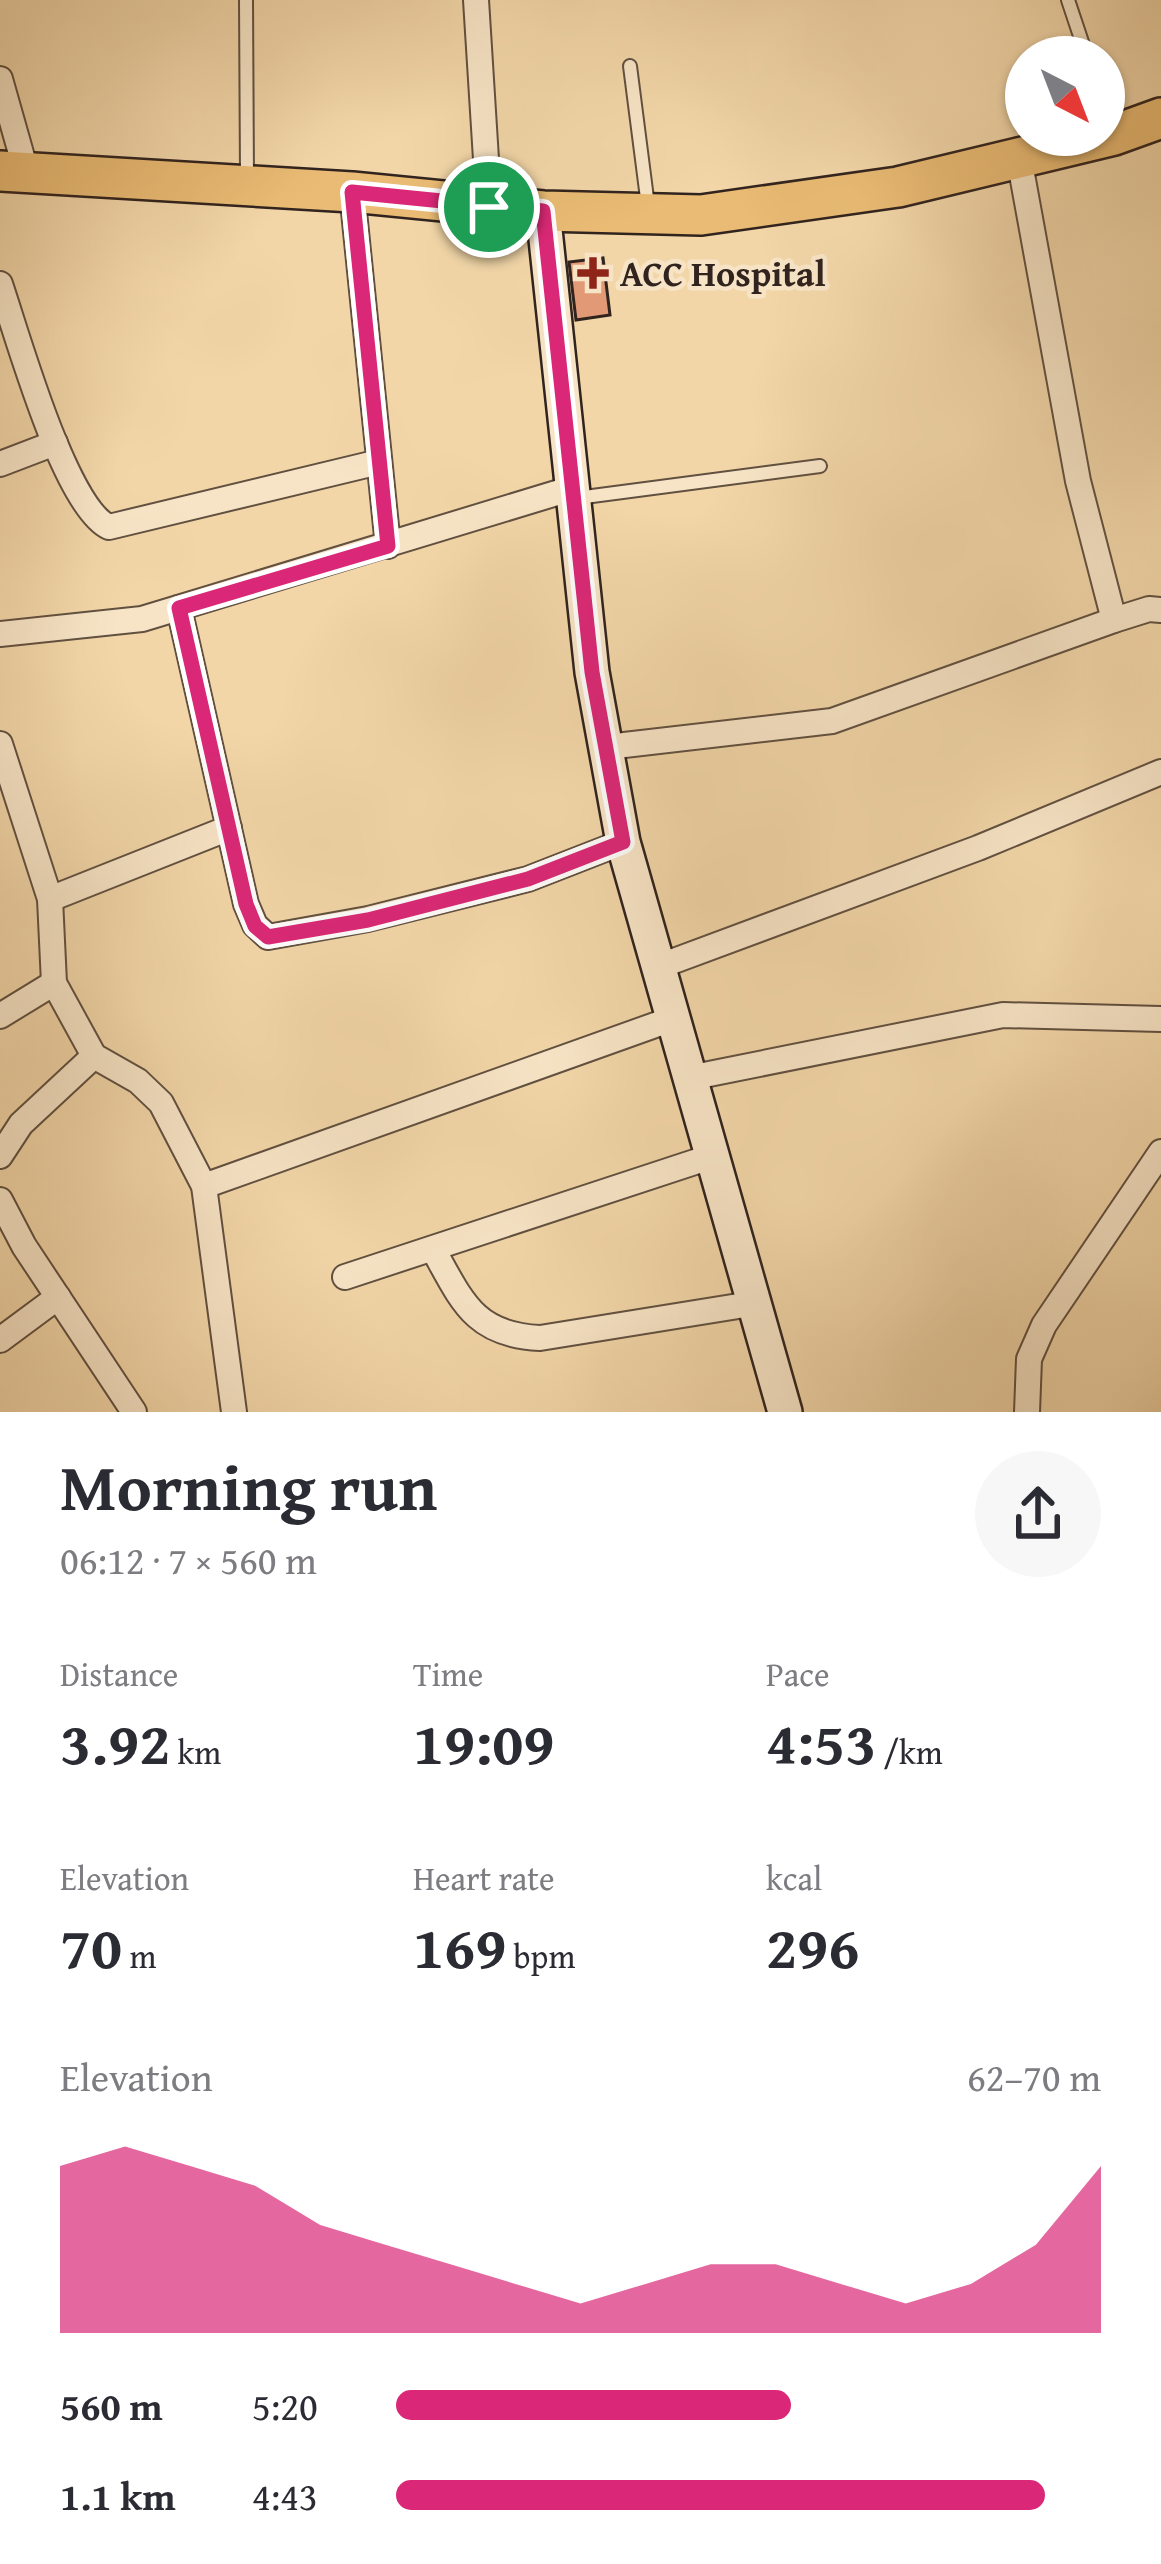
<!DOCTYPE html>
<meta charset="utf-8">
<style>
:root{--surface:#fff;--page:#f7f7f7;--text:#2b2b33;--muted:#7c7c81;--accent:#db2777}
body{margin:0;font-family:"Gentium Book Plus",serif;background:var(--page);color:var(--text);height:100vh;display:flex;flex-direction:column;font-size:45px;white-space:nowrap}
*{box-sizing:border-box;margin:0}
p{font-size:39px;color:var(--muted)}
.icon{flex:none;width:66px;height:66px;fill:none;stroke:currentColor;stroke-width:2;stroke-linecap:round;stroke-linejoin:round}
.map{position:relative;height:1412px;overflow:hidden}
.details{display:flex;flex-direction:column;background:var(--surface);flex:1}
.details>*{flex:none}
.needle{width:78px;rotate:138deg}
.controls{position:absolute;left:1005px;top:36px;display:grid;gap:24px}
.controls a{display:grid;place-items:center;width:120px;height:120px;border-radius:50%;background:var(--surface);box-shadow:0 3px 9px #0004;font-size:60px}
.pin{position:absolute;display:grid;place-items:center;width:102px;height:102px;color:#fff;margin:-51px;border:6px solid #fff;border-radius:50%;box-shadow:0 3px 12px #0007}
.round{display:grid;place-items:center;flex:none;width:126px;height:126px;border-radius:63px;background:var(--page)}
.overview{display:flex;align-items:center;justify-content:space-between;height:204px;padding:0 60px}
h1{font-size:66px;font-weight:700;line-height:90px}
.metrics{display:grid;grid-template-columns:repeat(3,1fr);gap:18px;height:204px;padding:12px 60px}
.metrics div{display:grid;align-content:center}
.metrics b{font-size:60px;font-weight:700}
.metrics small{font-size:33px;font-weight:400}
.metrics p{font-size:33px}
.chart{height:336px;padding:24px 60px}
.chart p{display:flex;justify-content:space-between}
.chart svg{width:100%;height:216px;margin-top:12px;fill:var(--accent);opacity:.7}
ul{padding:0 60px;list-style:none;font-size:39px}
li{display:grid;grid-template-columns:192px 144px 1fr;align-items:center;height:90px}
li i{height:30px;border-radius:15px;background:var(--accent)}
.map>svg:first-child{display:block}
</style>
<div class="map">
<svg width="1161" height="1412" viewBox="0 0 1161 1412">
<rect width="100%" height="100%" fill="#f2d6a8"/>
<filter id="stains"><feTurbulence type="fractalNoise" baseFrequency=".00167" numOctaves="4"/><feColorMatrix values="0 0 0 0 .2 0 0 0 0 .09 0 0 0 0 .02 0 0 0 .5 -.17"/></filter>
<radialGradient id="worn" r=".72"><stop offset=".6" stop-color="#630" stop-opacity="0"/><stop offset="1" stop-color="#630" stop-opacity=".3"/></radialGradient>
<polygon fill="#e29a76" stroke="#31231e" stroke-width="3" points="603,258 610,315 576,320 569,262"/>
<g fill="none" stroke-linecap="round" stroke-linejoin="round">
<defs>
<g id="lane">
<polyline points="246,0 247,178"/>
<polyline points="1068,0 1087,57"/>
<polyline points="630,66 648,206"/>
<polyline points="1104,106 1111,128"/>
<polyline points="577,498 820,466"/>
</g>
<g id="street">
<polyline points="476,0 489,207"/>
<polyline points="0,79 26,171"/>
<polyline points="1019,158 1078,481 1114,620"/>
<polyline points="352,192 388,546"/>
<path d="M0,284C17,334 65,507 109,527L379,462"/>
<polyline points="0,464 55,443"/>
<polyline points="179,608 246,904 255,925 268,937 368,919 528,879 623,842"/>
<polyline points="0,634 142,619 573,488"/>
<polyline points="0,744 50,899 54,983 94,1056 138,1081 161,1103 204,1186 234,1412"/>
<polyline points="607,747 832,721 1114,620 1149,609 1161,610"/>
<polyline points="50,899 229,828"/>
<polyline points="655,968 978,848 1161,772"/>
<polyline points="0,1016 54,983"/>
<polyline points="689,1078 1003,1015 1161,1019"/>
<polyline points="0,1156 21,1124 94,1056"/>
<polyline points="204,1186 672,1019"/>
<polyline points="0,1200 24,1246 134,1412"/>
<path d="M433,1249C462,1301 474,1335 540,1338L757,1303"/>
<polyline points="345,1277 710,1157"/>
<polyline points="0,1340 58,1297"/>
<polyline points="1027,1412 1029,1359 1044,1325 1161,1152"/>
</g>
<polyline id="secondary" points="543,211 592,672 623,842 785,1412"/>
<polyline id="primary" points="0,171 352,192 543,211 701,215 898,187 1114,135 1161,118"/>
</defs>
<use href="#lane" stroke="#615040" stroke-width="16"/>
<use href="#street" stroke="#615040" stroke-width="28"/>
<use href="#secondary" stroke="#31231e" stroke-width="38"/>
<use href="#primary" stroke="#31231e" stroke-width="44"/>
<use href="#lane" stroke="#f7e4c6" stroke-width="12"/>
<use href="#street" stroke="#f7e4c6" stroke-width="24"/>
<use href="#secondary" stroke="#f7e4c6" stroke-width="33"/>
<use href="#primary" stroke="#e9bb74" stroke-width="39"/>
</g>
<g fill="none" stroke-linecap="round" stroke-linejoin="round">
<defs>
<polygon id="route" points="352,192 543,211 592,672 623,842 528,879 368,920 268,937 255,926 246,904 179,608 388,546"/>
</defs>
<use href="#route" stroke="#fff" stroke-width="24"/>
<use href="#route" stroke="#db2777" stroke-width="15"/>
</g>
<path fill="#8f2418" stroke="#f7e4c6" stroke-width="4.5" d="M587 255h12v12h12v12h-12v12h-12v-12h-12v-12h12z"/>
<g text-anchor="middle" stroke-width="9" stroke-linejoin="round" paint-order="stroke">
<g font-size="36" font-weight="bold" fill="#31231e" stroke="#f7e4c6" text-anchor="start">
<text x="620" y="286">ACC Hospital</text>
</g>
</g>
<rect width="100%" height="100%" filter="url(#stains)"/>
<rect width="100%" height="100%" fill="url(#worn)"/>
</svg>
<div class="controls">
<a><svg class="needle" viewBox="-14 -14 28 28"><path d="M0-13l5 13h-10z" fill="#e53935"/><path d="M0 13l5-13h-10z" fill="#7c7c81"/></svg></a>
</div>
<div class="pin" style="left:489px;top:207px;background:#1e9e55"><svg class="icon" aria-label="arrive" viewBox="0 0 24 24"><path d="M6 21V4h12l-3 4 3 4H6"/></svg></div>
</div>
<section class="details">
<div class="overview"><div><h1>Morning run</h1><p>06:12 · 7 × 560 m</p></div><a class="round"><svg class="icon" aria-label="share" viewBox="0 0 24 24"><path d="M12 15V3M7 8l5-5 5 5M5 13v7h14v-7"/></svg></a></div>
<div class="metrics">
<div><p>Distance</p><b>3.92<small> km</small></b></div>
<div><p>Time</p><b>19:09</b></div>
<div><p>Pace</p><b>4:53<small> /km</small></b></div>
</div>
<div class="metrics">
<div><p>Elevation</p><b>70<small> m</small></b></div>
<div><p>Heart rate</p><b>169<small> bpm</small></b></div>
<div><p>kcal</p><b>296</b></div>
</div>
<div class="chart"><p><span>Elevation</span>62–70 m</p>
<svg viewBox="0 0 160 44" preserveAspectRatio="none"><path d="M0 44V10L10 6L20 10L30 14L40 22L50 26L60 30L70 34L80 38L90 34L100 30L110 30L120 34L130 38L140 34L150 26L160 10V44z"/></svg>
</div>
<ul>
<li><b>560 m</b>5:20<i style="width:56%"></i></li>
<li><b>1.1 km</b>4:43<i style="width:92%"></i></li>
</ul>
</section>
